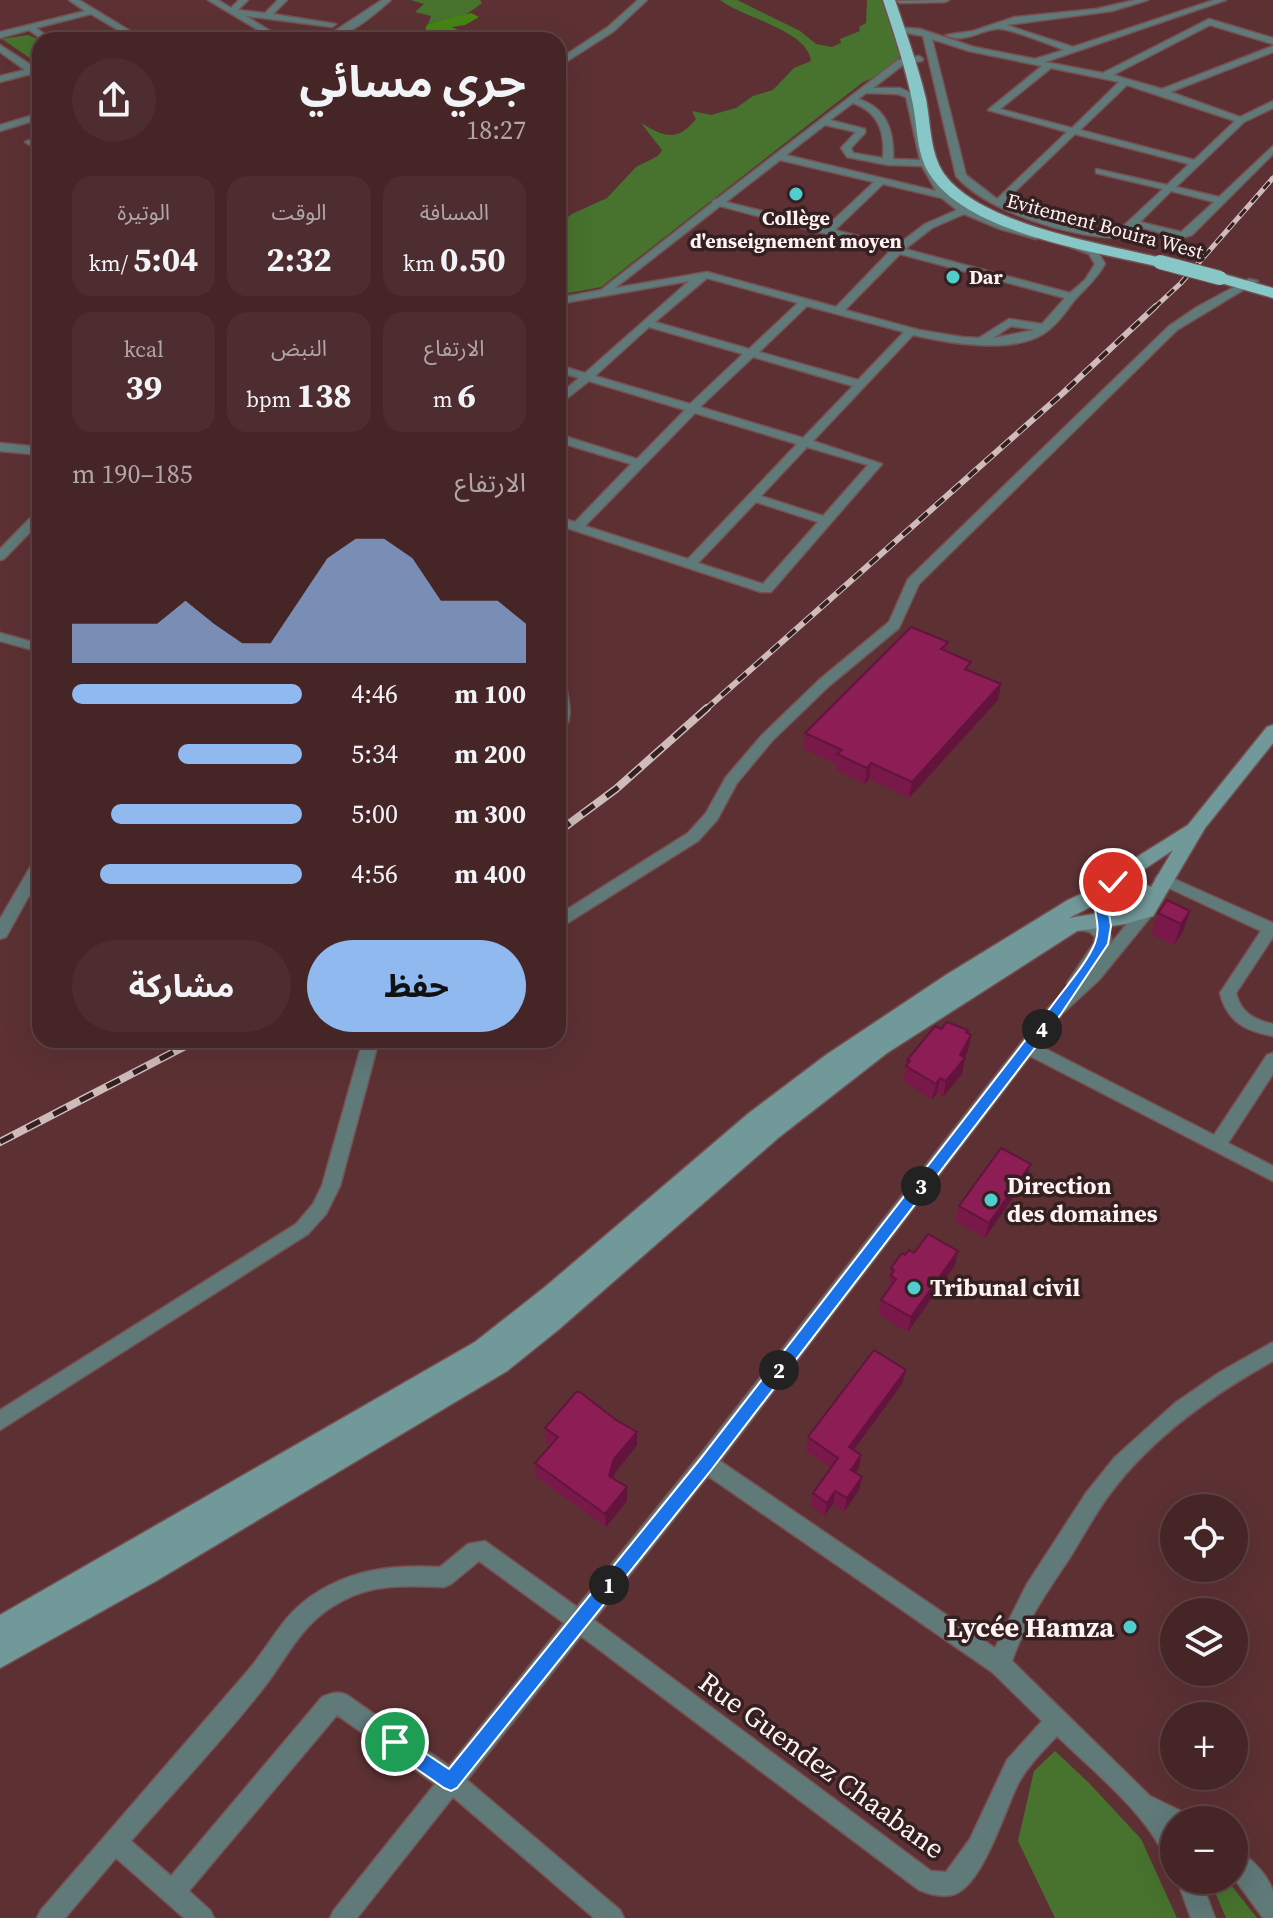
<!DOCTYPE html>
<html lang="ar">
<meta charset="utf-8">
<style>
:root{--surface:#462527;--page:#4d2d2f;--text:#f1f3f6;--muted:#b0a5a7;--line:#5e4244;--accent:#90b9f0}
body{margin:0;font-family:"Source Serif 4","Noto Sans Arabic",serif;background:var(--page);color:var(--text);direction:rtl;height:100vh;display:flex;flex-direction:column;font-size:30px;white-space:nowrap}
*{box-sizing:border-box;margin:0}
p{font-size:26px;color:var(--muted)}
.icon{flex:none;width:44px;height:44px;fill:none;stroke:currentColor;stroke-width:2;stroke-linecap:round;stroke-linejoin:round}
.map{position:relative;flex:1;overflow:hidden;direction:ltr}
.side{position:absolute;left:32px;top:32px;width:534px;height:1016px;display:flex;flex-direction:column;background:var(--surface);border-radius:24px;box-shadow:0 8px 32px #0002,0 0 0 2px var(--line);direction:rtl}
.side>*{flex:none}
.fabs{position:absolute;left:1160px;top:1494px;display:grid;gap:16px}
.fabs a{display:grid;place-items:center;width:88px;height:88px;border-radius:50%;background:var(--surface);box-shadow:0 8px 32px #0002,0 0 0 2px var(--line);font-size:40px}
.pin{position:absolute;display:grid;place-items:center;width:68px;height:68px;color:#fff;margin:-34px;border:4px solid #fff;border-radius:50%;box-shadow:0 2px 8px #0007}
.km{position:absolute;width:40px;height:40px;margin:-20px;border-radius:50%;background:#222;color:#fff;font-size:22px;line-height:40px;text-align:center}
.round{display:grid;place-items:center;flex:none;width:84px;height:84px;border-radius:42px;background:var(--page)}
.head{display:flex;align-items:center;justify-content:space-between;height:136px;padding:0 40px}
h1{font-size:44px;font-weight:700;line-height:60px}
.metrics{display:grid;grid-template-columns:repeat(3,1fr);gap:12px;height:136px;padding:8px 40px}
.metrics div{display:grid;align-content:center;border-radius:20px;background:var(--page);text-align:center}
.metrics b{font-size:34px;font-weight:700}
.metrics small{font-size:22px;font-weight:400}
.metrics p{font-size:22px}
.chart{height:224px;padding:16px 40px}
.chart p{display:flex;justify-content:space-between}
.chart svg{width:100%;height:144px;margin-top:8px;fill:var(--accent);opacity:.7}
.cta{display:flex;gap:16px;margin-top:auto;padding:16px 40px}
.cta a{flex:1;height:92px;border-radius:48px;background:var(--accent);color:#111;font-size:32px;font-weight:700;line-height:92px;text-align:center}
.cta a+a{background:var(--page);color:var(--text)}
ul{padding:0 40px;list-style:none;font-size:26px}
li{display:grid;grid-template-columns:128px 96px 1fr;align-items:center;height:60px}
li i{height:20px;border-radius:10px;background:var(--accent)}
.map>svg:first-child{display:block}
</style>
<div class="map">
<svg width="1273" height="1918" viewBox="0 0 1273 1918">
<rect width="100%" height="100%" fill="#5d3134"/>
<g fill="#47732e">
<polygon points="411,0 480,0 482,3 464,16 428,24 431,16 415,12 424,4"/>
<path d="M720,0H737L800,31L816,44L832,47L841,43L840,39L860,31L859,27L866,23L867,0H882L900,56C892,71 878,76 863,82L601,287L558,295V225L572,214L607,198L636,167L658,156L662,150L641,123C663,136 677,143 696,119L692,111L711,115L736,108L753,96L773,90L794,68L811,61C808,30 743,18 720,0Z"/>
<polygon points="28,35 40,40 40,65 2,39"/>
<polygon points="1055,1751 1090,1784 1141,1839 1177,1918 1055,1918 1018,1841 1034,1771"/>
<polygon points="1210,1880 1227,1880 1257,1918 1226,1918"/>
</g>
<polygon fill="#468514" points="471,13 479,17 465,25 452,27 458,30 458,36 449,40 426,40 431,34 425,28 428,24"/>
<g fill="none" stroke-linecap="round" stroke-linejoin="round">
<defs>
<g id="street">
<polygon points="69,0 79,0 145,40 135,40 91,14 36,28 53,40 43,40 29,30 0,38 0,32 85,11"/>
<polygon points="208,0 218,0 231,8 239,0 248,0 238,10 265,13 278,0 287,0 273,14 336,24 332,27 246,16 285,40 275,40"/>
<path d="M382,0H391C373,16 345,40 321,40Z"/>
<polygon points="638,0 647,0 614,31 558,67 558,60 608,27"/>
<polygon points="949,0 945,2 900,3 896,1"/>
<path d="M1135,0H1148L1112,11L1006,25L1073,47L1214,0H1226L1045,62L1103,73L1209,19L1273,38V44L1210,25L1113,75L1162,89L1273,46V52L1170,92L1240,117L1273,101V108L1244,122L1176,187L1219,197L1273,146V154L1192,235L1182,238L1135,226L1120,238C1073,238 987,212 956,176L923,36L896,31V27L920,29L974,47L1035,59L1064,50C1051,45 1007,27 996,29C978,31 964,44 946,35L973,31L1015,17L1096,9ZM932,39L969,51L1042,66L988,110L1067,132L997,199L966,175ZM1051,68L1115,81L1119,82L1072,128L1000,109ZM1127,85L1235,121L1194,160L1080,130ZM1075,134L1189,164L1167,185L1096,169V173L1163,189L1117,232L1078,226L1004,202ZM1171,191L1214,202L1181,232L1140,222Z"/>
<polygon points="0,45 34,67 40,67 40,79 31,74 0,82 0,76 25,70 0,52"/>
<path d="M919,56L923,59L922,61L904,64L873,88H900L913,94C932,146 921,189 983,216C1001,224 1025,226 1041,236L1036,239L1000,229L964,214L932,228L905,249L1070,293L1085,280L1095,264L1089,254L1070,247L1069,245L1074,242L1097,250L1105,264C1095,281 1085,288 1073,302C1064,314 1056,326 1043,334C1011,354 948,343 913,335L813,441L882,464L771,592H761L558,525V517L575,522L631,464L558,442V434L637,459L685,410L589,381L558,405V396L579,378L558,372V365L585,373L689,281L558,304V298L601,290L712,203L713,200L717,199L898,60ZM866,93L898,94L906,97L920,160L893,159C894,131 887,108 858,99ZM853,103C879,112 885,132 883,158L853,153L851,148L865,133V129L830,120ZM825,125L856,132L841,148L847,157L888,165L922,166L936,191L786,155ZM780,160L874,182L826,227L726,202ZM883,184L942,198L957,210L925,224L896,246L835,230ZM720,206L890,251L836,307L707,272L615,288ZM900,254L1065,298L1042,324L1009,319L979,338L962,337L919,330L845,310ZM707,278L798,303L749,349L655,322ZM807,306L904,332L858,380L759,352ZM1011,326L1035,330L993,338ZM649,327L743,354L690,404L595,376ZM753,357L853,386L803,438L700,407ZM695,413L797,444L688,559L585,526ZM807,447L868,465L823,516L761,496ZM756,502L818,522L763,584L698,563Z"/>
<polygon points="40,113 40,119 0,131 0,125"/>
<polygon points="40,136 40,142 30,145 25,142"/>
<polygon points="1249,279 1258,281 1177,330 919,584 899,628 829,686 772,741 737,783 717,820 698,841 558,929 558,915 688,833 706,813 726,777 762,735 819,680 889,622 908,579 1169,326 1197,307"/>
<polygon points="0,443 40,447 40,455 0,451"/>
<polygon points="40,511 40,522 4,559 0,560 0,549 36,512"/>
<polygon points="0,633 40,644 40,652 0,641"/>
<path d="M558,678L565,682C568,699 577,723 558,733Z"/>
<polygon points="40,858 40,876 6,937 0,939 0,919 35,859"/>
<path d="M1163,874L1273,923V937L1236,993C1241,1013 1254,1020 1273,1024V1036C1246,1031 1227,1022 1220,993L1261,931L1158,883L1155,879L1158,875Z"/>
<path d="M1146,905L1152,907L1154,911L1152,915L1099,980L1062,1014L1038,1045L1214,1135L1267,1055L1273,1053V1074L1228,1143L1273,1166V1181L1030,1056L720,1461L995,1648L1027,1584L1086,1493L1115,1457L1175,1403L1220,1372L1273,1342V1361C1212,1395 1154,1436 1112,1491C1095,1513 1083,1537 1069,1559C1047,1592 1025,1623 1012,1661L1150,1796L1183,1812L1187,1820H1174V1862L1166,1858C1143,1810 1095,1773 1057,1736C1043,1751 1028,1765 1018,1784C1005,1810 983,1884 955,1894C944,1898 929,1894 919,1890L581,1636L467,1780L620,1910L624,1918H594L453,1797L357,1918H330L334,1910L435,1784L337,1715L189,1891L210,1910L214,1918H184L116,1858L65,1918H37L41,1910C109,1831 177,1753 245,1674C275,1640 283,1609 328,1586C364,1567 400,1565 440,1567L468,1544L485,1541L577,1607L699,1456L1050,1006L1070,988L1067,983L1094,943L1095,937L1090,932L1072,928L1070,924L1072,920C1089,916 1102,923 1111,936L1110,945L1140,907ZM708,1476L992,1672L1042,1721L1007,1760L970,1839L946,1872L931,1871L594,1620ZM479,1561L564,1623L449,1766L347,1695C337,1691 332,1693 322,1697L171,1876L131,1841C176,1789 227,1736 268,1682C293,1648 303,1622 342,1601C374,1583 409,1586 444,1587L451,1584Z"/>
<polygon points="363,1040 379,1040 340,1186 326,1214 308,1234 0,1430 0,1410 296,1224 313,1204 322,1186"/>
<path d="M1234,1849C1249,1855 1269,1876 1273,1892C1273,1899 1273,1910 1273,1918H1263L1234,1878Z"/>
<polygon points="1177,1880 1201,1880 1215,1918 1191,1918"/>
</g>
<path id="secondary" d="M1273,725V743L1205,828L1153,916L1125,924L1077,931L887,1053L778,1138L558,1330L507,1371L156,1581L0,1668V1615L475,1342L545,1287L749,1113L826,1055L946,975L1068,900L1092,889L1105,877L1188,825L1267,727ZM1173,850L1151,887L1131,878ZM1121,889L1136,895L1138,906L1125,910L1113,903L1111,893ZM1094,905L1100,913L1069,918Z"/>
<g id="highway">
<path d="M883,0H895C906,33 918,65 926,99C930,120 930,145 939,165C967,224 1107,244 1165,259V265L1160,267C1094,251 957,233 925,166C916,146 917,121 912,100C905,66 894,33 883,0Z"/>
<polygon points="1220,273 1273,288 1273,298 1214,281 1214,275"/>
</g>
</defs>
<use href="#street" stroke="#775052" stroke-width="3"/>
<use href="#secondary" stroke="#775052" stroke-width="3"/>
<use href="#highway" stroke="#775052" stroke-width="3"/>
<use href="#street" fill="#607a79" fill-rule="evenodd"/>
<use href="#secondary" fill="#719999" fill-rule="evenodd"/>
<use href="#highway" fill="#87c7c7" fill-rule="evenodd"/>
<defs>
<polyline id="rail-far2" points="1154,308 1181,283 1273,178"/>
<polyline id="rail-far1" points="705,710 1063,393 1156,306"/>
<g id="rail">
<polyline points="558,832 616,789 707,708"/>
<polyline points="0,1142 197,1040"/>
</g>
</defs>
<use href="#rail-far2" stroke="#d0bbbb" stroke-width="5"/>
<use href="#rail-far1" stroke="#d0bbbb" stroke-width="6"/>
<use href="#rail" stroke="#d0bbbb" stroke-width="8"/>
<use href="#rail-far2" stroke="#352021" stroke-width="3" stroke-dasharray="9" stroke-linecap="butt"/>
<use href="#rail-far1" stroke="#352021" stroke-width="4" stroke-dasharray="11" stroke-linecap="butt"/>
<use href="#rail" stroke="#352021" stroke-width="5" stroke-dasharray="15" stroke-linecap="butt"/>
<defs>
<polyline id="highway-bridge" points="1160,262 1220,278"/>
</defs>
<use href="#highway-bridge" stroke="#775052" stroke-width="16" stroke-linecap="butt"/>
<use href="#highway-bridge" stroke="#87c7c7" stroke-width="14"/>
</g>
<g fill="#781949">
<polygon points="948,642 946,651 970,671 998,700 909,798 869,779 865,784 836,770 836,764 803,749 805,733"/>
<polygon points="1190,911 1183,932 1174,945 1151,934 1158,913"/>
<polygon points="941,1029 968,1030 968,1051 964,1058 962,1074 943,1097 937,1093 932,1100 903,1081 907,1060"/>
<polygon points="1026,1179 985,1238 955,1221 959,1206"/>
<polygon points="914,1253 955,1265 908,1332 878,1314 881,1300 888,1290 891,1268 905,1255"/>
<polygon points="902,1384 854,1450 861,1455 859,1468 855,1473 862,1477 859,1490 844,1512 833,1504 825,1516 811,1506 813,1493 831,1468 806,1451 808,1437"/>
<polygon points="616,1420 637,1432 637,1445 615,1473 613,1479 627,1487 627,1501 606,1527 536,1477 535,1463 551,1445 546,1442 545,1428"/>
</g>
<g fill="#62143c">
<polygon points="1001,684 998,700 909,798 912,782"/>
<polygon points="871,763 869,779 865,784 867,768"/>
<polygon points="1190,911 1183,932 1174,945 1181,924"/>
<polygon points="971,1035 968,1051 962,1062 965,1058 962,1074 943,1097 946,1081"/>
<polygon points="940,1078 937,1093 932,1100 936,1084"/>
<polygon points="1031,1164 1026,1179 985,1238 989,1223"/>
<polygon points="958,1251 955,1265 908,1332 911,1317"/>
<polygon points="906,1370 902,1384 846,1460 849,1447"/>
<polygon points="637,1432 637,1445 615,1473 609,1490 609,1476 614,1459"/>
<polygon points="861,1455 859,1468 848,1483 851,1470"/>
<polygon points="862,1477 859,1490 844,1512 847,1498"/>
<polygon points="627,1487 627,1501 606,1527 605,1514"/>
<polygon points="835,1491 833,1504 825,1516 827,1503"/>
</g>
<g fill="#8c1d55" stroke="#62143c" stroke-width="2">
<polygon points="911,627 948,642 941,649 971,662 965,669 1001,684 912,782 871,763 867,768 837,754 842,750 805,733"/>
<polygon points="1167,900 1190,911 1181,924 1158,913"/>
<polygon points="947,1022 968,1030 966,1032 971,1035 960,1055 965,1058 946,1081 940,1078 936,1084 906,1066 910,1061 907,1060 935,1026 941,1029"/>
<polygon points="1001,1148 1031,1164 989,1223 959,1206"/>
<polygon points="928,1234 958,1251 911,1317 881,1300 896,1279 891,1276 894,1270 891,1268 902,1253 905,1255 909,1250 914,1253"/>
<polygon points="874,1350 906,1370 849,1447 861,1455 851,1470 862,1477 847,1498 835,1491 827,1503 813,1493 838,1458 808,1437"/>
<polygon points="576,1392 580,1392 616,1420 637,1432 614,1459 609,1476 627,1487 605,1514 535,1463 558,1437 545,1428"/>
</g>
<path fill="#1a73e8" stroke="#fff" stroke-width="2" d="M1113,878L1119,882L1106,894L1111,926L1108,944L1061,1014L712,1469L457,1788L451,1791L444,1788L388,1749L386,1742L388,1736L395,1733L449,1769L701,1458L1051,1007C1065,987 1086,965 1095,943C1106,916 1076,891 1113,878Z"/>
<g fill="#52cdcd" stroke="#352021" stroke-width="3">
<circle cx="796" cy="194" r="8"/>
<circle cx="953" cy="277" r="8"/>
<circle cx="991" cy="1200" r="8"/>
<circle cx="914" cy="1288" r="8"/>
<circle cx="1130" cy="1627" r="8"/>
</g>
<g text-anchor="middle" stroke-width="7" stroke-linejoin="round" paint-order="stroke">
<g font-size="20" font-weight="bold" fill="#fef2f2" stroke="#352021">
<text x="796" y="225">Collège<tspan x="796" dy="23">d'enseignement moyen</tspan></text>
<text x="969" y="284" text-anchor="start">Dar</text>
</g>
<g font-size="20" fill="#fef2f2" stroke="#352021">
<text transform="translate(1105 226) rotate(15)" y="7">Evitement Bouira West</text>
</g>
<g font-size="24" font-weight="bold" fill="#fef2f2" stroke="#352021" text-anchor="start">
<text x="1007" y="1194">Direction<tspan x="1007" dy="28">des domaines</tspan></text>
<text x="930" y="1296">Tribunal civil</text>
</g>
<g font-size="28" font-weight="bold" fill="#fef2f2" stroke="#352021" text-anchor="end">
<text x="1114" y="1637">Lycée Hamza</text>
</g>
<g font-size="28" fill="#fef2f2" stroke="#352021">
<text transform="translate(822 1765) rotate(36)" y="10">Rue Guendez Chaabane</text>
</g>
</g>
</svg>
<div class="fabs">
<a><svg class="icon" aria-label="locate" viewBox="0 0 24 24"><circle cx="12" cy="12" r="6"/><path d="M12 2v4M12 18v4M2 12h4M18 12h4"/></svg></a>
<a><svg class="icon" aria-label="layers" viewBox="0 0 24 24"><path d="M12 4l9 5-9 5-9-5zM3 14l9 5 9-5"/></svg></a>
<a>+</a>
<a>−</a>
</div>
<div class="pin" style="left:395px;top:1742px;background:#1e9e55"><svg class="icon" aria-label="arrive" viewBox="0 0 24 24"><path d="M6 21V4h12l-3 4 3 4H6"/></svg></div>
<div class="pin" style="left:1113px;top:882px;background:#d93025"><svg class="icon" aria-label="check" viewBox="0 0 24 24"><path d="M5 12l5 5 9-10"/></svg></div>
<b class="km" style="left:609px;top:1585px">1</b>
<b class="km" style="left:779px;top:1370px">2</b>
<b class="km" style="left:921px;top:1186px">3</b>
<b class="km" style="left:1042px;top:1029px">4</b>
<section class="side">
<div class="head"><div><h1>جري مسائي</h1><p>18:27</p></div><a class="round"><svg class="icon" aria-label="share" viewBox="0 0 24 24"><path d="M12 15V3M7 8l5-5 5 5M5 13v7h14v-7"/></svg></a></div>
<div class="metrics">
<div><p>المسافة</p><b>0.50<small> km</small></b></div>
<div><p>الوقت</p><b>2:32</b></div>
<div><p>الوتيرة</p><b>5:04<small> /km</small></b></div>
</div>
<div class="metrics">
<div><p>الارتفاع</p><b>6<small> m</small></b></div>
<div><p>النبض</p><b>138<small> bpm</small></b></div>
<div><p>kcal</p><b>39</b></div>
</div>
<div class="chart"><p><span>الارتفاع</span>185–190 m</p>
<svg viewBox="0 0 160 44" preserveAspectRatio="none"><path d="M0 44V32L10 32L20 32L30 32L40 25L50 32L60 38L70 38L80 25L90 12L100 6L110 6L120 12L130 25L140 25L150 25L160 32V44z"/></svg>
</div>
<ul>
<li><b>100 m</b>4:46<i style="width:100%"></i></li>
<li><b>200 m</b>5:34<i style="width:54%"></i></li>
<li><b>300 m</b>5:00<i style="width:83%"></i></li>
<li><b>400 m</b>4:56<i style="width:88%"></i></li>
</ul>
<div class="cta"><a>حفظ</a><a>مشاركة</a></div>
</section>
</div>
